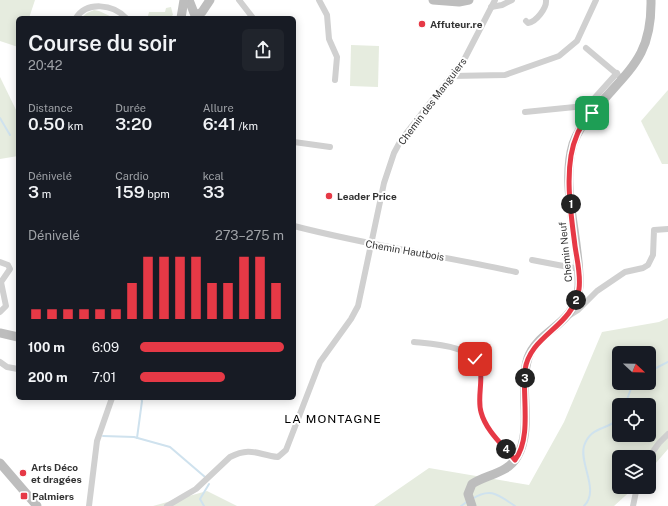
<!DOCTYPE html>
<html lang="fr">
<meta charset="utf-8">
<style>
:root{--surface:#171b24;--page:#20242c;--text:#f1f3f6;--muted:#9ea1a6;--accent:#e63946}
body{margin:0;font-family:"Public Sans",sans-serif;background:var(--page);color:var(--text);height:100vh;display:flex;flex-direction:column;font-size:15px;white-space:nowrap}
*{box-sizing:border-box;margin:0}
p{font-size:13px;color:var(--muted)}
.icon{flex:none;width:22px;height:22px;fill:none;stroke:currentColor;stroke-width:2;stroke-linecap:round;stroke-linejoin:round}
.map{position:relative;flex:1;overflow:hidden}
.side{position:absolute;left:16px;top:16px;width:280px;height:384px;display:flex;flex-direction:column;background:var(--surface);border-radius:6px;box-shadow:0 2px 10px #0003}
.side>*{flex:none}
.needle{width:26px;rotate:112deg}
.fabs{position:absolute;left:612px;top:346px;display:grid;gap:8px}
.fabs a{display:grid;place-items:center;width:44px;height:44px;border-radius:6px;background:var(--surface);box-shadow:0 2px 10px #0003;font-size:20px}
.pin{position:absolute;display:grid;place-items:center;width:34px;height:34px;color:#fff;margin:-17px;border-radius:8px;box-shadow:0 2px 6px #0006}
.km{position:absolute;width:20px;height:20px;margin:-10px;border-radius:50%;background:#222;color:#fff;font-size:11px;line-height:20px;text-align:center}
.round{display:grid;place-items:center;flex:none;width:42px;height:42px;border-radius:6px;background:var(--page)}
.summary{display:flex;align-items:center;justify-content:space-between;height:68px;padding:0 12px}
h1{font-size:22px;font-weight:600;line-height:30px}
.figures{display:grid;grid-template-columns:repeat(3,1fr);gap:6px;height:68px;padding:4px 12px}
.figures div{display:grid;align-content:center}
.figures b{font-size:17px;font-weight:600}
.figures small{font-size:11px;font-weight:400}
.figures p{font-size:11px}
.chart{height:112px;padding:8px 12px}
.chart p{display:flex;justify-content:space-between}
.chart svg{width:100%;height:72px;margin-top:4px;stroke:var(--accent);stroke-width:6}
ul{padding:0 12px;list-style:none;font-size:13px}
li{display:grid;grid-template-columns:64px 48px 1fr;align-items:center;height:30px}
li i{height:10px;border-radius:5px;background:var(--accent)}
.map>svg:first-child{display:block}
</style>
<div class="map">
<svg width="668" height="506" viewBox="0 0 668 506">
<rect width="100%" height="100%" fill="#fff"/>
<g fill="#e6ecdf" fill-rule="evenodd">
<polygon points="0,0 35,0 29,18 18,18 18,47 0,41"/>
<polygon points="171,7 173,15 169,18 144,18 148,16 149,12 165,12 166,8"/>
<polygon points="94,10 99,11 112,17 81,18 87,13"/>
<polygon points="351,45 379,46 378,87 350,86"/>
<polygon points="0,77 18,114 18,156 0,159"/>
<polygon points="668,90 668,164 662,164 641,121"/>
<path d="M668,318V449L649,471V457H619V487H635L614,506H374L429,468L529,485L564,422L602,332L659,322ZM619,353H649V383H619ZM619,405H649V435H619Z"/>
<polygon points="207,491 237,506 153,506"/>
</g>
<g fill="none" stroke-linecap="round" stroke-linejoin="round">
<g stroke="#cfe2ee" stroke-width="2">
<polyline points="0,118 10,135"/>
<polyline points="649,368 656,368 668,362"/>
<polyline points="625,405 633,383"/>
<polyline points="103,436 134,437 170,447 205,477"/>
<polyline points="137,438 142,401 141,398"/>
<path d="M472,499C491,487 498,495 515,506"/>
<polyline points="204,506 200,499 209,484"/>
<polyline points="461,506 468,501"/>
<path d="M584,506C600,490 579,464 584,446C591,425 608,431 619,418"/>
</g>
<g stroke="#d0d0d0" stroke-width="6">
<polyline points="239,0 253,18"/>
<polyline points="319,0 327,15 329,39 337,57 335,80"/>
<polyline points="491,7 502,5 512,0"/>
<path d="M76,18C87,1 113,4 126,18"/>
<path d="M526,21L528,23C536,22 547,8 546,0"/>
<polyline points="586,48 618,75"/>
<polyline points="452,76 505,75 559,56 577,41 596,0"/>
<polyline points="525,112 585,106 590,103 617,73"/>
<polyline points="294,142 330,147"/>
<path d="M294,226C367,245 442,256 516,272"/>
<polyline points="532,260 579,269"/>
<polyline points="0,262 8,265 10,269 1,282 6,306 0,312"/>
<polyline points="570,315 578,310 597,291 625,272 643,268 648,265 653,255 654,230 668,229"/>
<path d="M414,342C432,344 478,346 481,370C483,384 477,398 481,413C486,431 503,445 515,460"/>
<polyline points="0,362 7,367 18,369"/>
<polyline points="649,457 659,443 668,434"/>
<polyline points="89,506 97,441 112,398"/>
<path d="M167,506L196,489L230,457C251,446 258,455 278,457L286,450L320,362L351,319L358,306L384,183L394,153L401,140L465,58L495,0"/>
<polyline points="633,506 637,487"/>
</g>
<g stroke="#bdbdbd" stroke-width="9">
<polyline points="189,0 196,18"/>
<polyline points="433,0 459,2 469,0"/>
<polyline points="196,15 202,12 210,0"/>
<polyline points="181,18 184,0"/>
<polyline points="0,333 18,337"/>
<polyline points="0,463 37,506"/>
<path d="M472,506L468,494L472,484C487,474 507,474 517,457C534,428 518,389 528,358C538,329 577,325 579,286C581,242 560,188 573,144C578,129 587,118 597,107C631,68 652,55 651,0"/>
</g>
</g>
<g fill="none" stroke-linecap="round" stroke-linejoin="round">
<defs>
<path id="route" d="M475,359C487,373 476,395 481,412C486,431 503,445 515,460C532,438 522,396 525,370C530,334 573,328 579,289C581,275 577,260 575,246C571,214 563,166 577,135C580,126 587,120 592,113"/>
</defs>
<use href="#route" stroke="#fff" stroke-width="8"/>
<use href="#route" stroke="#e63946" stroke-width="5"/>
</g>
<g fill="#e63946" stroke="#fff" stroke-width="1.5">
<circle cx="422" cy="24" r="4"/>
<circle cx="329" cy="196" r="4"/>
<circle cx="23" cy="473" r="4"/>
<rect x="20" y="492" width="8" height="8" rx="2"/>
</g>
<g text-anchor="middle" stroke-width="4" stroke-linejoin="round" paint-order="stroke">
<g font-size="10" font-weight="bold" fill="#333" stroke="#fff" text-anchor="start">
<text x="430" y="28">Affuteur.re</text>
<text x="337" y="200">Leader Price</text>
<text x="31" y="471">Arts Déco<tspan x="31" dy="12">et dragées</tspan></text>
<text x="32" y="500">Palmiers</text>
</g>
<g font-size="10" fill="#333" stroke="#fff">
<text transform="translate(432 101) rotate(-53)" y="4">Chemin des Manguiers</text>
<text transform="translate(405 250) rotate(10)" y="4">Chemin Hautbois</text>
<text transform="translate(565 252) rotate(-96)" y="4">Chemin Neuf</text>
</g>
<g font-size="12" letter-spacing="1" fill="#000" stroke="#fff">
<text x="333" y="423">LA MONTAGNE</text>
</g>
</g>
</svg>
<div class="fabs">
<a><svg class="needle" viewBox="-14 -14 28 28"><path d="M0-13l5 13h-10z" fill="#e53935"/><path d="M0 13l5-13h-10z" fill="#9ea1a6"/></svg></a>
<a><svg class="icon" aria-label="locate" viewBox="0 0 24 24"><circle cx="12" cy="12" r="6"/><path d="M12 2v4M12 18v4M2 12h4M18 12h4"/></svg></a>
<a><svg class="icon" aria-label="layers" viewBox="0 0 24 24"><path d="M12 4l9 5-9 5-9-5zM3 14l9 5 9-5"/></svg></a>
</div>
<div class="pin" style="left:592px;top:113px;background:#1e9e55"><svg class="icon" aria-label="arrive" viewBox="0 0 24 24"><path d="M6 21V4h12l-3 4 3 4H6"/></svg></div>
<div class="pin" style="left:475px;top:359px;background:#d93025"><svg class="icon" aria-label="check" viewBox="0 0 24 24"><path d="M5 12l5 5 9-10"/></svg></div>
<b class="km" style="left:571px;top:204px">1</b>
<b class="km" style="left:576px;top:300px">2</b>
<b class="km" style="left:525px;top:378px">3</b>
<b class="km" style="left:506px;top:449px">4</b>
<section class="side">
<div class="summary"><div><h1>Course du soir</h1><p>20:42</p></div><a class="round"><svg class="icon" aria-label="share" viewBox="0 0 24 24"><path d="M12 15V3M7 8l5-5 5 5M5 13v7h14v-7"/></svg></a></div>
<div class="figures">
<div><p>Distance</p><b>0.50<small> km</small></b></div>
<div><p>Durée</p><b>3:20</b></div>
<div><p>Allure</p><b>6:41<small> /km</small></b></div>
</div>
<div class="figures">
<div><p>Dénivelé</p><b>3<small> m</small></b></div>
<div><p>Cardio</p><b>159<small> bpm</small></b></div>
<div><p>kcal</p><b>33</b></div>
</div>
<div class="chart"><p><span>Dénivelé</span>273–275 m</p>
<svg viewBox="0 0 160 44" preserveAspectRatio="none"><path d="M5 44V38M15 44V38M25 44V38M35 44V38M45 44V38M55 44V38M65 44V22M75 44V6M85 44V6M95 44V6M105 44V6M115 44V22M125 44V22M135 44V6M145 44V6M155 44V22"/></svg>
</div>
<ul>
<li><b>100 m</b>6:09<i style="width:100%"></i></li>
<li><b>200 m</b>7:01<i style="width:59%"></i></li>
</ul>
</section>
</div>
